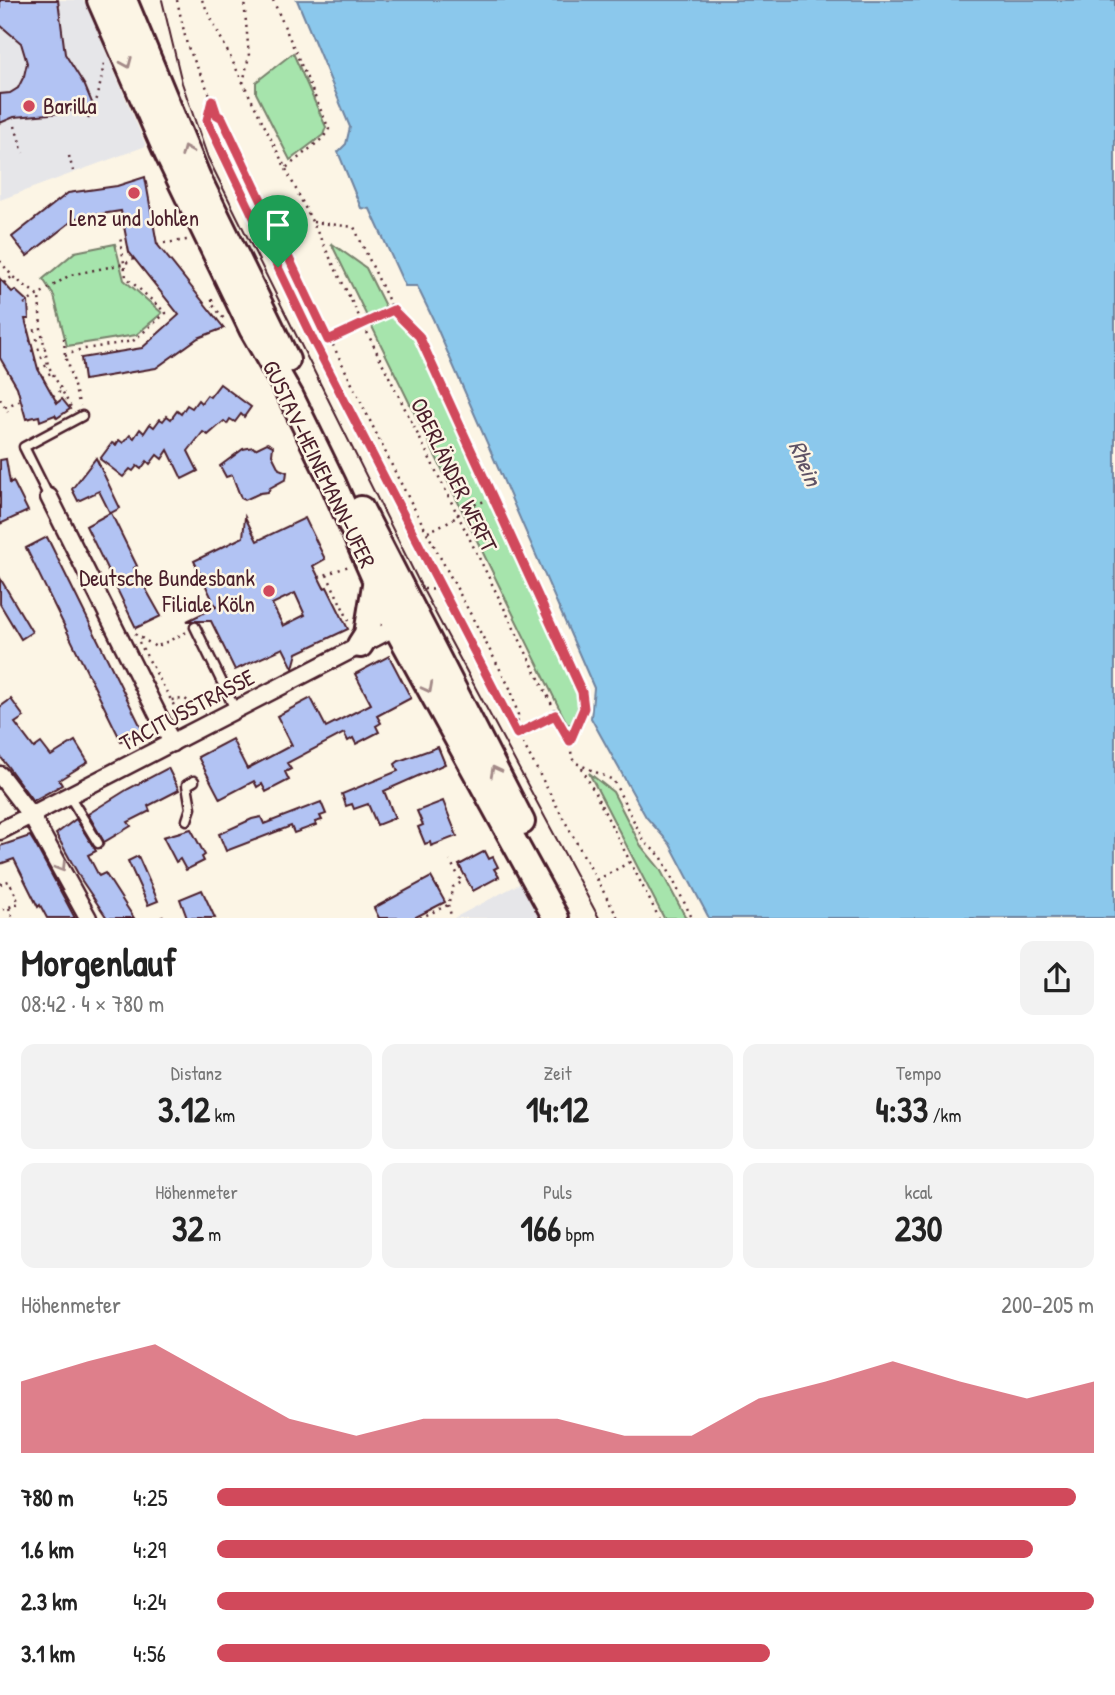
<!DOCTYPE html>
<html lang="de">
<meta charset="utf-8">
<style>
:root{--surface:#fff;--page:#f2f2f2;--text:#222;--muted:#767676;--accent:#d1495b}
body{margin:0;font-family:"Patrick Hand",sans-serif;background:var(--page);color:var(--text);height:100vh;display:flex;flex-direction:column;font-size:26px;white-space:nowrap}
*{box-sizing:border-box;margin:0}
p{font-size:23px;color:var(--muted)}
.icon{flex:none;width:38px;height:38px;fill:none;stroke:currentColor;stroke-width:2;stroke-linecap:round;stroke-linejoin:round}
.map{position:relative;height:918px;overflow:hidden}
.panel{display:flex;flex-direction:column;background:var(--surface);flex:1}
.panel>*{flex:none}
.pin{position:absolute;display:grid;place-items:center;width:60px;height:60px;color:#fff;margin:-72px -30px;border-radius:50% 50% 50% 0;rotate:-45deg;box-shadow:0 0 7px #0007}
.pin .icon{rotate:45deg}
.round{display:grid;place-items:center;flex:none;width:74px;height:74px;border-radius:14px;background:var(--page)}
.summary{display:flex;align-items:center;justify-content:space-between;height:119px;padding:0 21px}
h1{font-size:38px;font-weight:700;line-height:52px}
.figures{display:grid;grid-template-columns:repeat(3,1fr);gap:10px;height:119px;padding:7px 21px}
.figures div{display:grid;align-content:center;border-radius:14px;background:var(--page);text-align:center}
.figures b{font-size:35px;font-weight:700}
.figures small{font-size:19px;font-weight:400}
.figures p{font-size:19px}
.chart{height:196px;padding:14px 21px}
.chart p{display:flex;justify-content:space-between}
.chart svg{width:100%;height:126px;margin-top:7px;fill:var(--accent);opacity:.7}
ul{padding:0 21px;list-style:none;font-size:23px}
li{display:grid;grid-template-columns:112px 84px 1fr;align-items:center;height:52px}
li i{height:18px;border-radius:9px;background:var(--accent)}
.map>svg:first-child{display:block}
</style>
<div class="map">
<svg width="1115" height="918" viewBox="0 0 1115 918">
<rect width="100%" height="100%" fill="#fcf5e5"/>
<filter id="ink" filterUnits="userSpaceOnUse"><feTurbulence type="fractalNoise" baseFrequency=".0143" numOctaves="2"/><feDisplacementMap in="SourceGraphic" scale="14" xChannelSelector="R" yChannelSelector="G"/><feConvolveMatrix kernelMatrix="1 2 1 2 8 2 1 2 1" color-interpolation-filters="sRGB"/></filter>
<g filter="url(#ink)">
<g fill="#e6e6e9">
<polygon points="0,0 84,0 146,146 0,200"/>
<polygon points="521,883 541,918 454,918"/>
</g>
<g fill="#a6e4ac" stroke="#78826c" stroke-width="2">
<polygon points="293,53 326,127 323,135 290,160 256,93 256,82"/>
<polygon points="331,243 366,268 388,312 415,338 577,689 579,705 572,724 567,724"/>
<polygon points="115,244 124,280 162,313 136,335 67,346 54,296 43,279 75,252"/>
<polygon points="589,773 613,792 641,846 660,869 686,918 664,918"/>
</g>
<polygon fill="#8bc8ec" stroke="#71849f" stroke-width="2" points="297,0 1115,0 1115,918 709,918 670,844 646,817 591,718 594,688 433,319 417,286 405,286 370,209 361,208 338,152 346,144 350,127"/>
<g fill="#b2c3f3" stroke="#4a1f2b" stroke-width="2" fill-rule="evenodd">
<polygon points="0,0 58,0 65,54 85,86 93,105 62,113 14,117 0,123 0,94 10,93 18,88 24,76 27,63 21,43 0,25"/>
<polygon points="145,177 157,244 224,328 198,338 156,368 84,380 81,358 142,348 179,315 129,252 121,211 76,218 27,256 12,237 68,193 117,186"/>
<polygon points="0,279 12,292 15,290 28,302 29,319 25,319 38,369 57,403 62,399 70,409 57,418 55,415 40,421 39,416 26,419 17,387 0,358"/>
<polygon points="220,384 251,407 244,417 241,414 235,422 230,419 227,424 224,421 208,435 203,432 188,451 198,471 182,479 168,450 162,459 157,455 150,464 147,461 141,469 137,466 133,471 130,469 123,477 100,459 112,443 116,445 119,440 123,443 130,435 134,438 140,429 144,433 150,424 154,427 160,419 163,421 167,416 171,419 177,411 181,414 187,405 192,408 198,400 201,403 207,395 210,397"/>
<polygon points="267,443 273,446 272,455 279,469 287,472 286,479 270,488 268,492 260,493 245,500 241,498 232,475 226,477 220,466 243,449 253,447 255,449"/>
<polygon points="96,458 120,508 111,513 137,566 134,568 161,616 136,628 86,526 110,513 99,491 78,501 72,489"/>
<polygon points="6,459 10,483 13,481 28,511 0,524 0,460"/>
<path d="M245,517L257,541L305,518L325,559L313,566L324,588L327,587L348,629L297,653L293,668L283,648L235,670L211,621H187L216,607L194,561L243,537ZM295,593L305,615L283,626L272,604Z"/>
<polygon points="47,537 143,731 121,741 26,548"/>
<polygon points="0,578 32,632 21,639 0,604"/>
<polygon points="389,656 411,698 377,716 381,723 376,726 379,732 356,744 353,738 348,741 344,733 287,763 291,769 285,772 289,780 266,792 262,784 257,787 254,781 220,799 198,757 232,739 247,769 292,745 277,716 311,698 326,727 371,704 355,674"/>
<polygon points="11,699 24,717 15,723 34,748 41,743 51,756 75,741 88,762 59,780 62,785 33,801 0,756 0,707"/>
<polygon points="438,747 445,764 384,791 395,818 377,825 368,804 354,809 352,804 346,806 342,794 398,771 395,764 399,761"/>
<polygon points="168,768 179,790 148,806 150,811 128,822 131,826 104,842 88,814 128,789"/>
<polygon points="443,801 457,836 431,846 430,842 425,844 418,827 423,825 417,811"/>
<polygon points="321,802 326,814 320,816 322,820 315,822 316,825 294,833 291,826 226,851 219,834 252,819 261,817 264,824"/>
<polygon points="76,819 96,851 88,855 99,876 105,873 134,918 107,918 82,881 56,834"/>
<polygon points="191,829 205,855 202,857 204,861 186,870 180,859 176,862 163,837"/>
<polygon points="30,836 35,844 75,918 47,918 40,905 38,907 14,859 0,864 0,846"/>
<polygon points="485,851 489,859 493,857 498,867 494,869 499,877 473,891 459,865"/>
<polygon points="138,856 158,901 148,905 128,861"/>
<polygon points="431,877 445,902 414,918 379,918 374,908"/>
<polygon points="202,890 215,918 187,918 180,899"/>
</g>
<g fill="none" stroke-linecap="round" stroke-linejoin="round">
<defs>
<g id="lane">
<polyline points="49,497 24,447 82,416"/>
<polyline points="195,627 235,709"/>
<polyline points="70,797 98,843"/>
<polyline points="187,820 191,808 187,785 194,781"/>
</g>
<g id="street">
<polyline points="49,497 172,743"/>
<polyline points="0,775 32,817 88,918"/>
<polyline points="0,831 396,627"/>
</g>
<g id="primary">
<polyline points="100,0 167,153 252,329 291,397 333,483 396,627 556,918"/>
<polyline points="124,0 198,178 287,360"/>
<polyline points="361,509 522,822"/>
<polyline points="360,645 367,634 375,585"/>
</g>
</defs>
<use href="#lane" stroke="#4a1f2b" stroke-width="13"/>
<use href="#street" stroke="#4a1f2b" stroke-width="21"/>
<use href="#primary" stroke="#4a1f2b" stroke-width="30"/>
<g stroke="#4a1f2b" stroke-width="2.5" stroke-dasharray="2 5" stroke-linecap="butt">
<path d="M177,0L187,45L212,99L207,120C337,389 473,656 618,918"/>
<polyline points="202,0 570,741"/>
<polyline points="273,0 329,129 323,138 286,168"/>
<polyline points="243,83 249,56 244,0"/>
<polyline points="212,101 217,115 222,118 398,478 511,690 518,715 517,734"/>
<polyline points="88,119 98,96 104,63 107,60"/>
<polyline points="15,126 23,153"/>
<polyline points="69,156 73,171"/>
<path d="M313,222L354,227L393,310L419,336L582,692C587,724 562,732 574,762L613,780L645,843L661,856L692,918"/>
<polyline points="157,244 187,240"/>
<polyline points="0,261 13,277 39,296 41,329 48,365 73,411"/>
<polyline points="4,283 12,277"/>
<polyline points="212,299 212,304 225,320"/>
<polyline points="24,304 70,275 124,264 134,259"/>
<polyline points="27,332 41,329"/>
<polyline points="64,338 65,356 80,406"/>
<polyline points="29,341 43,338"/>
<polyline points="322,343 393,310"/>
<polyline points="31,351 45,347"/>
<polyline points="65,356 79,350 133,341 166,313 126,277 120,236"/>
<polyline points="34,360 47,356"/>
<polyline points="38,369 48,365"/>
<polyline points="42,377 51,373"/>
<polyline points="53,396 60,391"/>
<polyline points="0,399 8,412"/>
<polyline points="5,407 21,400"/>
<polyline points="428,532 457,517 461,509 494,498"/>
<polyline points="327,575 350,623"/>
<polyline points="319,577 349,566"/>
<polyline points="424,589 442,590"/>
<polyline points="135,634 156,647 187,632"/>
<polyline points="139,642 171,700 176,709 185,711 189,702 185,699 171,700"/>
<polyline points="517,734 555,714"/>
<polyline points="582,768 659,918"/>
<polyline points="597,880 630,862"/>
<polyline points="0,884 9,881 19,903 0,911"/>
<polyline points="448,905 451,915"/>
<polyline points="9,908 13,918"/>
<polyline points="162,915 163,918"/>
<polyline points="420,918 448,905 453,887 462,882 450,861"/>
</g>
<use href="#lane" stroke="#fcf5e5" stroke-width="8"/>
<use href="#street" stroke="#fcf5e5" stroke-width="16"/>
<use href="#primary" stroke="#fcf5e5" stroke-width="24"/>
<polyline stroke="#4a1f2b" stroke-width="2" points="162,0 182,83 208,158 422,588 599,918"/>
</g>
<defs><path id="oneway-chevron" d="M-2-3.5L2.5 0L-2 3.5" fill="none" stroke-width="1.6" stroke-linecap="round" stroke-linejoin="round" transform="scale(1.75)"/></defs>
<g stroke="#a38a88">
<use href="#oneway-chevron" transform="translate(127 63) rotate(67)"/>
<use href="#oneway-chevron" transform="translate(186 151) rotate(-113)"/>
<use href="#oneway-chevron" transform="translate(428 688) rotate(62)"/>
<use href="#oneway-chevron" transform="translate(495 771) rotate(-118)"/>
<use href="#oneway-chevron" transform="translate(61 867) rotate(59)"/>
</g>
</g>
<g fill="none" stroke-linecap="round" stroke-linejoin="round" filter="url(#ink)">
<defs>
<polygon id="route" points="212,100 217,115 222,118 328,340 393,310 419,336 582,692 584,708 570,741 555,715 517,734 313,340 207,120"/>
</defs>
<use href="#route" stroke="#fff" stroke-width="14"/>
<use href="#route" stroke="#d1495b" stroke-width="9"/>
</g>
<g fill="#d1495b" stroke="#fcf5e5" stroke-width="2.5">
<circle cx="29" cy="106" r="7"/>
<circle cx="134" cy="193" r="7"/>
<circle cx="269" cy="591" r="7"/>
</g>
<g text-anchor="middle" stroke-width="5" stroke-linejoin="round" paint-order="stroke">
<g font-size="23" fill="#4a1f2b" stroke="#fcf5e5" text-anchor="start">
<text x="43" y="114">Barilla</text>
<text x="134" y="226" text-anchor="middle">Lenz und Johlen</text>
<text x="255" y="586" text-anchor="end">Deutsche Bundesbank<tspan x="255" dy="26">Filiale Köln</tspan></text>
</g>
<g font-size="23" fill="#4a1f2b" stroke="#fcf5e5">
<text transform="translate(319 464) rotate(64)" y="8">GUSTAV-HEINEMANN-UFER</text>
<text transform="translate(454 475) rotate(64)" y="8">OBERLÄNDER WERFT</text>
<text transform="translate(187 710) rotate(-28)" y="8">TACITUSSTRASSE</text>
</g>
<g font-size="24" font-style="italic" fill="#5e5265" stroke="#fcf5e5">
<text transform="translate(805 463) rotate(66)" y="8">Rhein</text>
</g>
</g>
</svg>
<div class="pin" style="left:278px;top:267px;background:#1e9e55"><svg class="icon" aria-label="arrive" viewBox="0 0 24 24"><path d="M6 21V4h12l-3 4 3 4H6"/></svg></div>
</div>
<section class="panel">
<div class="summary"><div><h1>Morgenlauf</h1><p>08:42 · 4 × 780 m</p></div><a class="round"><svg class="icon" aria-label="share" viewBox="0 0 24 24"><path d="M12 15V3M7 8l5-5 5 5M5 13v7h14v-7"/></svg></a></div>
<div class="figures">
<div><p>Distanz</p><b>3.12<small> km</small></b></div>
<div><p>Zeit</p><b>14:12</b></div>
<div><p>Tempo</p><b>4:33<small> /km</small></b></div>
</div>
<div class="figures">
<div><p>Höhenmeter</p><b>32<small> m</small></b></div>
<div><p>Puls</p><b>166<small> bpm</small></b></div>
<div><p>kcal</p><b>230</b></div>
</div>
<div class="chart"><p><span>Höhenmeter</span>200–205 m</p>
<svg viewBox="0 0 160 44" preserveAspectRatio="none"><path d="M0 44V19L10 12L20 6L30 19L40 32L50 38L60 32L70 32L80 32L90 38L100 38L110 25L120 19L130 12L140 19L150 25L160 19V44z"/></svg>
</div>
<ul>
<li><b>780 m</b>4:25<i style="width:98%"></i></li>
<li><b>1.6 km</b>4:29<i style="width:93%"></i></li>
<li><b>2.3 km</b>4:24<i style="width:100%"></i></li>
<li><b>3.1 km</b>4:56<i style="width:63%"></i></li>
</ul>
</section>
